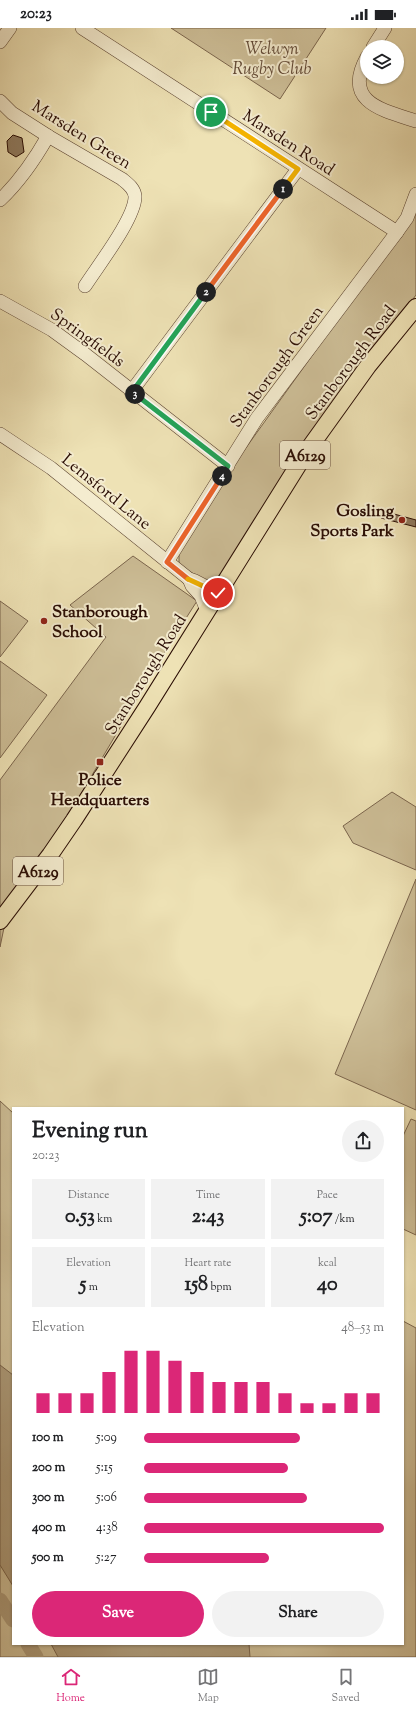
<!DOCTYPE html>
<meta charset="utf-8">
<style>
:root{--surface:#fff;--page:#f2f2f2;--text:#202124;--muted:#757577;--line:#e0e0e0;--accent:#db2777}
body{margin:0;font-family:"Sorts Mill Goudy",serif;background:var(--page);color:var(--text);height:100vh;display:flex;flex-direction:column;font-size:15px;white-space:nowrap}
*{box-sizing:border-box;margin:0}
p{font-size:13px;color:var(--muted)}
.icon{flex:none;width:22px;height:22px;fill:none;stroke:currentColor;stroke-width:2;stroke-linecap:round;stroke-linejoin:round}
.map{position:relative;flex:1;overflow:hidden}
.drawer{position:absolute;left:12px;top:1079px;width:392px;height:538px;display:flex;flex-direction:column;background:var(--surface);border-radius:0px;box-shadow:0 1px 3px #0004}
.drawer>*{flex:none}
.controls{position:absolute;left:360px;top:12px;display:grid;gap:8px}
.controls a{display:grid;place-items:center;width:44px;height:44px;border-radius:50%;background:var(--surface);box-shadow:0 1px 3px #0004;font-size:20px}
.pin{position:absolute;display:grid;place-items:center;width:34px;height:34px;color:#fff;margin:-17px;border:2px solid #fff;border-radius:50%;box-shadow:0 1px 4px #0007}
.km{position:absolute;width:20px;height:20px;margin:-10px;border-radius:50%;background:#222;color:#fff;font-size:11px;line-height:20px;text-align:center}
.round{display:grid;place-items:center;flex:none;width:42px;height:42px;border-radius:21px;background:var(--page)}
.head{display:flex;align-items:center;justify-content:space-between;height:68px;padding:0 20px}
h1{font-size:22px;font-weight:700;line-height:30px}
.figures{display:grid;grid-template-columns:repeat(3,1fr);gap:6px;height:68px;padding:4px 20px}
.figures div{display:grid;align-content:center;border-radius:0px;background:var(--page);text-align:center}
.figures b{font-size:20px;font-weight:700}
.figures small{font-size:11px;font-weight:400}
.figures p{font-size:11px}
.chart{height:112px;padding:8px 20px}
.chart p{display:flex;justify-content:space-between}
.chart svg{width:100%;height:72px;margin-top:4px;stroke:var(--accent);stroke-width:6}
.primary-button{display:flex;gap:8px;margin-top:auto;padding:8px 20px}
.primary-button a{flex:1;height:46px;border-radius:24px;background:var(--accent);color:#fff;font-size:16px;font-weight:700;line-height:46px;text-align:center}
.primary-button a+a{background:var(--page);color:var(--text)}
ul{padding:0 20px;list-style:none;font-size:13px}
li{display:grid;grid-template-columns:64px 48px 1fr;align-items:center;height:30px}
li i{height:10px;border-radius:5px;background:var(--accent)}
.status{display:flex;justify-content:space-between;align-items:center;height:28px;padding:0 20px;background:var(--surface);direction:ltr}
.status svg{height:11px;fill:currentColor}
.dock{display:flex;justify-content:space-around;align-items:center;height:56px;border-top:1px solid var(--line);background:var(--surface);font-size:11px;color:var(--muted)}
.dock a{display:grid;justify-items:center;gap:2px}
.dock .current{color:var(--accent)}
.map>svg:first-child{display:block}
</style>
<div class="status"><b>20:23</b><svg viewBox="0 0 49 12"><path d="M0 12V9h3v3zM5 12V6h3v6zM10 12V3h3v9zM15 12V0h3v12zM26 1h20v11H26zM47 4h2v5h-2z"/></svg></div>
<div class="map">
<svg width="416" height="1629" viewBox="0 0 416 1629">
<rect width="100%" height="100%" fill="#eee2b5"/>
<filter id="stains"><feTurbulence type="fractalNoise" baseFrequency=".005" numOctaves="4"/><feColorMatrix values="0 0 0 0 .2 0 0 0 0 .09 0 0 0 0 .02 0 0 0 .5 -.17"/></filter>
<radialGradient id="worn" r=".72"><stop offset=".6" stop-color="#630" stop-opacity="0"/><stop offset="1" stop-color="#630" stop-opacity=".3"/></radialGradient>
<g fill="#cdbe97" stroke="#7b654d">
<polygon points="171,0 326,0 280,71"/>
<polygon points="416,176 416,267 355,350 217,551 205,552 183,540 179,535 179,525 230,442 367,251"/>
<polygon points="133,528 197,573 167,620 49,820 10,871 0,919 0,752 106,609 70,577"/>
<polygon points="0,573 28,593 0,629"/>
<polygon points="0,633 47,667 0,730"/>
<polygon points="392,764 416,779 416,842 353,815 343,798"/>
<polygon points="416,851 416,1082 335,1046"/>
<polygon points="0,1073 13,1085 13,1616 403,1616 403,1293 416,1300 416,1629 0,1629"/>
<polygon points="411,1091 416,1093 416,1207 403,1201 403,1108"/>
</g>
<g fill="#ab9978" stroke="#776149">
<polygon points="0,1337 13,1347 13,1558 0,1537"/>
<polygon points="51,1616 249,1616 250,1629 58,1629"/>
</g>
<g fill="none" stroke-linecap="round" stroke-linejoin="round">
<g stroke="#ab9978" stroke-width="15">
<polyline points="0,1572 13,1592"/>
<polyline points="28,1616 36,1629"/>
</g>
</g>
<g fill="#8f7b60" stroke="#290c03">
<polygon points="13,107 22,110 24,124 16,129 8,124 7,113"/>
<polygon points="383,483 416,492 416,499 381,490"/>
</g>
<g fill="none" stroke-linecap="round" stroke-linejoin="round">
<defs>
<g id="minor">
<polyline points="82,0 397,204"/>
<polyline points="0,14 10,0"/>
<polyline points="373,19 385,0"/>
<path d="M367,29C342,74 382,82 416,93"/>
<path d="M0,73L12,85L48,108L122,151C128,156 134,160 135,168C136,189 97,239 85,258"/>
<path d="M0,172C19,154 35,131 48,108"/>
<polyline points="0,273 52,302 85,326 228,438"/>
<polyline points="131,364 298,141"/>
<polyline points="0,406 51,440 189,551 195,553 218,565"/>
<polyline points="167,534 257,390 397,204 407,190 416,166"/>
<polyline points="189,551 192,558 201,568 207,583"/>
</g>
<polyline id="major" points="0,893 50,827 74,792 147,679 307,423 368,338 416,279"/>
</defs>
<use href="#minor" stroke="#5a4230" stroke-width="14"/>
<use href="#major" stroke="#290c03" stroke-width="18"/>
<use href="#minor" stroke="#f4eccf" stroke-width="13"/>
<use href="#major" stroke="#eee2b5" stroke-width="16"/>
</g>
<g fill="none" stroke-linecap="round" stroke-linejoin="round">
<defs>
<polyline id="split-1" points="211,84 298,141 283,161"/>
<polyline id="split-2" points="206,264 283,161"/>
<polyline id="split-3" points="135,366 132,364 206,264"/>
<polyline id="split-4" points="135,366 228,438 222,448"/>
<polyline id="split-5" points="188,551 167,534 222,448"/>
<polyline id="split-6" points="188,551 218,565"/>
</defs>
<use href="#split-1" stroke="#fff" stroke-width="8"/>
<use href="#split-2" stroke="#fff" stroke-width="8"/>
<use href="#split-3" stroke="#fff" stroke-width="8"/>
<use href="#split-4" stroke="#fff" stroke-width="8"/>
<use href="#split-5" stroke="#fff" stroke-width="8"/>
<use href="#split-6" stroke="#fff" stroke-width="8"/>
<use href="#split-1" stroke="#f5b400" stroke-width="5"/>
<use href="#split-2" stroke="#f0652b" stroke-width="5"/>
<use href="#split-3" stroke="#22a559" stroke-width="5"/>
<use href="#split-4" stroke="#22a559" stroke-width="5"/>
<use href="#split-5" stroke="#f0652b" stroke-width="5"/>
<use href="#split-6" stroke="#f5b400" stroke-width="5"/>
</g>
<g fill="#8f2418" stroke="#f4eccf" stroke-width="1.5">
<circle cx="402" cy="492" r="4"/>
<circle cx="44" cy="593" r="4"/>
<rect x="96" y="730" width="8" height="8" rx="2"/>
</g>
<g text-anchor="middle" stroke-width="4" stroke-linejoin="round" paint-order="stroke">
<g fill="#f4eccf" stroke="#664f40" stroke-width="1">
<rect x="280" y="413" width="50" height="28" rx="3"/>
<rect x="13" y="829" width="50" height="28" rx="3"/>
</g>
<g font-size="16" font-weight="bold" fill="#290c03">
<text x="305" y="433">A6129</text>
<text x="38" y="849">A6129</text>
</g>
<g font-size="17" font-style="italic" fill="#624a37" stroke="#f4eccf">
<text x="272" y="26">Welwyn<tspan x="272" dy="20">Rugby Club</tspan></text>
</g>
<g font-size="17" fill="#290c03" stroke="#f4eccf">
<text transform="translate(82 106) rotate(32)" y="6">Marsden Green</text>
<text transform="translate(289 114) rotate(33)" y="6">Marsden Road</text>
<text transform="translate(88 309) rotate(36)" y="6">Springfields</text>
<text transform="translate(350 334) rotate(-53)" y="6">Stanborough Road</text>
<text transform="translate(276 338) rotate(-54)" y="6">Stanborough Green</text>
<text transform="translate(107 463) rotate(39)" y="6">Lemsford Lane</text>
<text transform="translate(145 646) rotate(-58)" y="6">Stanborough Road</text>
</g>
<g font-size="17" font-weight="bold" fill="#290c03" stroke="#f4eccf" text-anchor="end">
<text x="394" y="488">Gosling<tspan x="394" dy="20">Sports Park</tspan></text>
<text x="52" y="589" text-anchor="start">Stanborough<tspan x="52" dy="20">School</tspan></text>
<text x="100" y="757" text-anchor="middle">Police<tspan x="100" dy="20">Headquarters</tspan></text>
</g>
</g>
<rect width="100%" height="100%" filter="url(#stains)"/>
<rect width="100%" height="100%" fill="url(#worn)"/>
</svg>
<div class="controls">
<a><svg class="icon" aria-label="layers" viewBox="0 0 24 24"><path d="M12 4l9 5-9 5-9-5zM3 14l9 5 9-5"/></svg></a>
</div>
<div class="pin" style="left:211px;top:84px;background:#1e9e55"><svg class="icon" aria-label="arrive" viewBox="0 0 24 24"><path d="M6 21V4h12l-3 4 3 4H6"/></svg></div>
<div class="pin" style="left:218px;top:565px;background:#d93025"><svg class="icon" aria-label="check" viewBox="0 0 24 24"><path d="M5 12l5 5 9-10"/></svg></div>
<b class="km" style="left:283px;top:161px">1</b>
<b class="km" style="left:206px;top:264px">2</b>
<b class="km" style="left:135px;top:366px">3</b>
<b class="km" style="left:222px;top:448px">4</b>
<section class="drawer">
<div class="head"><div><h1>Evening run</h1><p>20:23</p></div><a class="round"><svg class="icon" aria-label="share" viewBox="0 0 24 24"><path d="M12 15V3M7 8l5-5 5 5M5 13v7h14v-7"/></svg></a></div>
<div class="figures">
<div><p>Distance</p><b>0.53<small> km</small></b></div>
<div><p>Time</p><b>2:43</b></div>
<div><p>Pace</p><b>5:07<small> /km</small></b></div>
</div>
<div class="figures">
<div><p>Elevation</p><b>5<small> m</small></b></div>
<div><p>Heart rate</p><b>158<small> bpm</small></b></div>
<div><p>kcal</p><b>40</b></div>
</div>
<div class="chart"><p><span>Elevation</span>48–53 m</p>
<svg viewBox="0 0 160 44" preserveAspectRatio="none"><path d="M5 44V32M15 44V32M25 44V32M35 44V19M45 44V6M55 44V6M65 44V12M75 44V19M85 44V25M95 44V25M105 44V25M115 44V32M125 44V38M135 44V38M145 44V32M155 44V32"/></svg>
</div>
<ul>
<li><b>100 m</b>5:09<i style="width:65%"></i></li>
<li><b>200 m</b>5:15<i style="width:60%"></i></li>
<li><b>300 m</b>5:06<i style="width:68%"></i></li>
<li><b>400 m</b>4:38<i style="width:100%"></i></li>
<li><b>500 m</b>5:27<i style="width:52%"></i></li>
</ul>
<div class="primary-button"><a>Save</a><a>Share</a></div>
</section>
</div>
<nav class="dock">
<a class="current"><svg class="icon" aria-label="home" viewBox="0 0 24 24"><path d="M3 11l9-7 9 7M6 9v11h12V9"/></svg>Home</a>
<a><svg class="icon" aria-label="map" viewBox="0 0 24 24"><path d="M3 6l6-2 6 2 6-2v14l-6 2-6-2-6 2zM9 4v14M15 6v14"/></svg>Map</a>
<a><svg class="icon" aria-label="saved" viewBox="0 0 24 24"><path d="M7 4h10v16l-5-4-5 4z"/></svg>Saved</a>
</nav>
